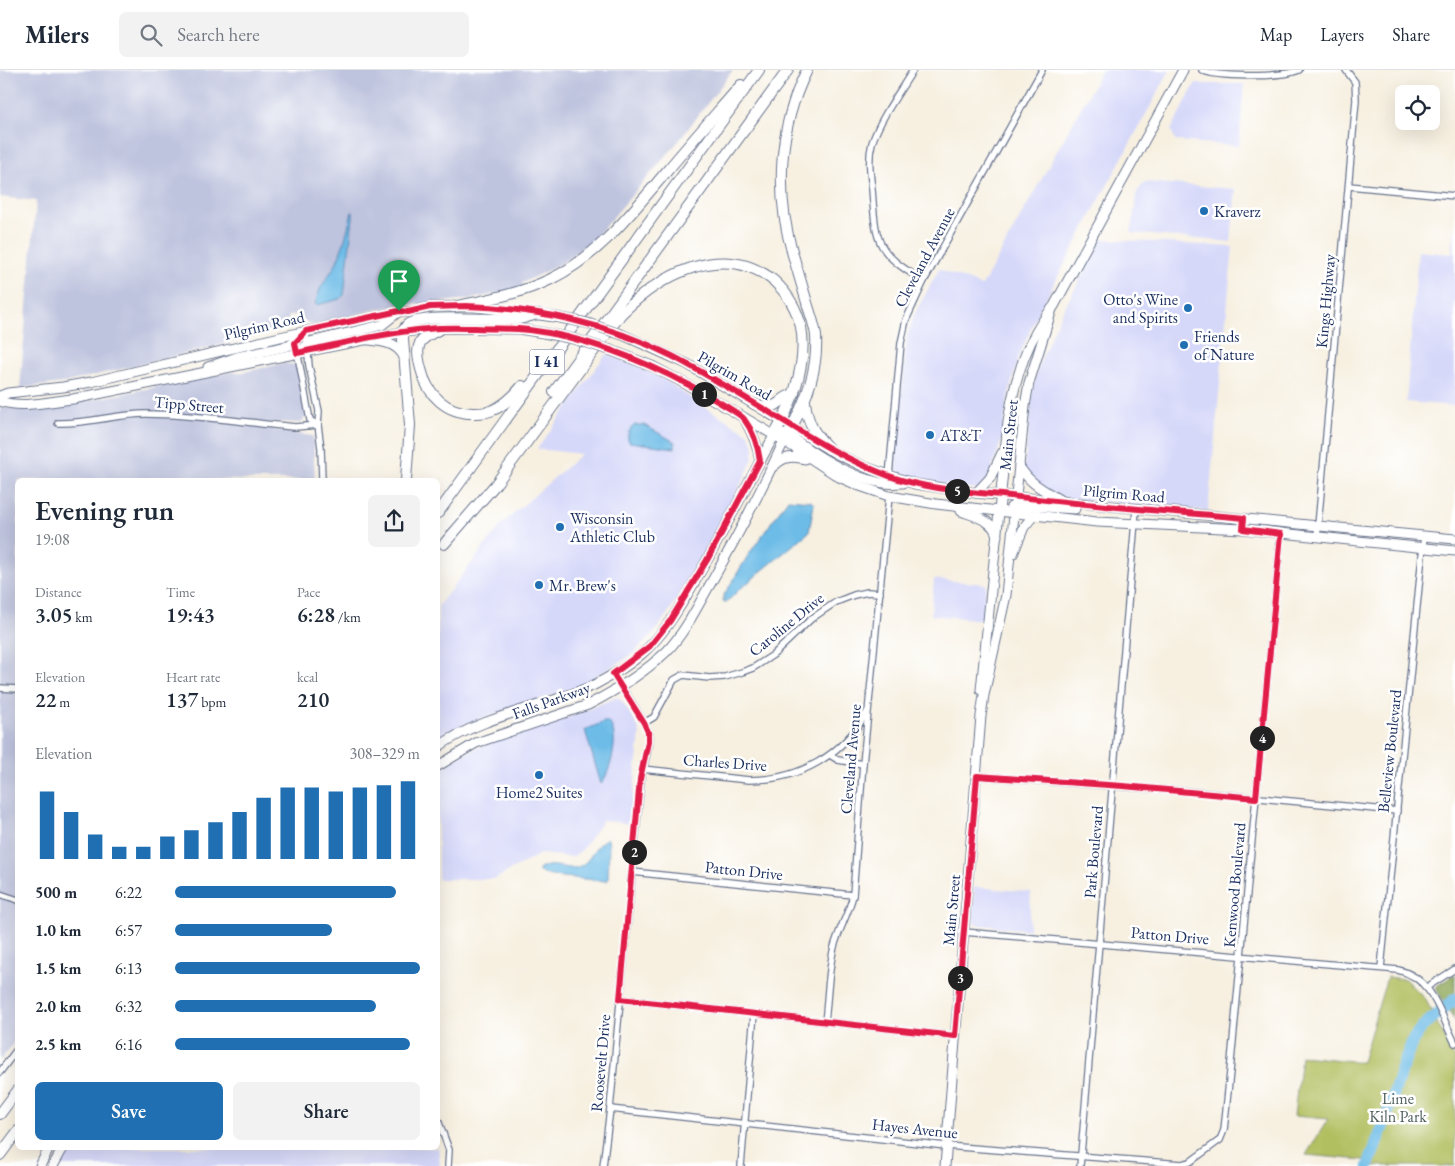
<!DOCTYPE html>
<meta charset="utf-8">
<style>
:root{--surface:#fff;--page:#f2f2f3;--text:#1f2937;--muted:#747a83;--line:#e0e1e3;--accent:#1f6fb2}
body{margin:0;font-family:"EB Garamond",serif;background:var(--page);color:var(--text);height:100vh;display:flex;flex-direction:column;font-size:19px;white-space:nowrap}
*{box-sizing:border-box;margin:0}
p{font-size:16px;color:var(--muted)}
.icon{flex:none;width:28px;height:28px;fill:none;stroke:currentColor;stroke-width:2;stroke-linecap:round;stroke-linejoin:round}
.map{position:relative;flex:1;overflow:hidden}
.details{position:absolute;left:15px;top:408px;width:425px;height:672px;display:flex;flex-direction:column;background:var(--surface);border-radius:8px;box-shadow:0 5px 20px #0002}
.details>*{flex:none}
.fabs{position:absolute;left:1395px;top:15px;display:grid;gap:10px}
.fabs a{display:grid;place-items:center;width:45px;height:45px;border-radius:8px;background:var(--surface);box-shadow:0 5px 20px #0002;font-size:25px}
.pin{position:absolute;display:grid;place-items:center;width:42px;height:42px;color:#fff;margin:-51px -21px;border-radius:50% 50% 50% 0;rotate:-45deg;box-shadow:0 0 5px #0007}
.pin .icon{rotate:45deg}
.km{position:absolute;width:25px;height:25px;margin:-12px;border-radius:50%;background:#222;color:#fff;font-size:14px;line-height:25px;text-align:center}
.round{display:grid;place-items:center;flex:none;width:52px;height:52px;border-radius:8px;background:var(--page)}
.headline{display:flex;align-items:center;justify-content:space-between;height:85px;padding:0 20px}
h1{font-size:28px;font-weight:600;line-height:38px}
.stats{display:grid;grid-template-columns:repeat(3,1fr);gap:8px;height:85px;padding:5px 20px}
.stats div{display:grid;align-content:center}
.stats b{font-size:21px;font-weight:600}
.stats small{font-size:14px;font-weight:400}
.stats p{font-size:14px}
.chart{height:140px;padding:10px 20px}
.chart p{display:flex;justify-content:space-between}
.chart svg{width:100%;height:90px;margin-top:5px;stroke:var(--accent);stroke-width:6}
.button{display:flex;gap:10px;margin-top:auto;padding:10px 20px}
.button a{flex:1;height:58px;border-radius:8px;background:var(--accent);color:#fff;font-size:20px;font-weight:600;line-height:58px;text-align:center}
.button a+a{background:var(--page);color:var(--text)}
ul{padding:0 20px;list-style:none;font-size:16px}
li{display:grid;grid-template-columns:80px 60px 1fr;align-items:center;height:38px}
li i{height:12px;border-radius:6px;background:var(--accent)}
header{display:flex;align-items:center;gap:30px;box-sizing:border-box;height:70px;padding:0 25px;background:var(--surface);border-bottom:1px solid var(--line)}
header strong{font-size:24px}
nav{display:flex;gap:28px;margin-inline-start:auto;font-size:18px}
.search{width:350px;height:45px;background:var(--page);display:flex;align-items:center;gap:12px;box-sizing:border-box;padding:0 18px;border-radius:8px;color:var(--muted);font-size:19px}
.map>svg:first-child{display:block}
</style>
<header>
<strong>Milers</strong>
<div class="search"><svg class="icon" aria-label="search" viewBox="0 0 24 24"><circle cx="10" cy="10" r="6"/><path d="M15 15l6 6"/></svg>Search here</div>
<nav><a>Map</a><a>Layers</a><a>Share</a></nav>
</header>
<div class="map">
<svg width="1455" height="1096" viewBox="0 0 1455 1096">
<rect width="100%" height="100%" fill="#fff"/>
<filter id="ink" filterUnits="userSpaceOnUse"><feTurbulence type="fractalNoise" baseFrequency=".02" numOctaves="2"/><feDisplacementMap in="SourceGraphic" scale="10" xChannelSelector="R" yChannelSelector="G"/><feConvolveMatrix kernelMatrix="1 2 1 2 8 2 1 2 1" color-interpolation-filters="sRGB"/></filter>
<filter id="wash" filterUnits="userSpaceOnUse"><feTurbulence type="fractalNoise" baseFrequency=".0096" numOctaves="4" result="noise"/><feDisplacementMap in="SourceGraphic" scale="20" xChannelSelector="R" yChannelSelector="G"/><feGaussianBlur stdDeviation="1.12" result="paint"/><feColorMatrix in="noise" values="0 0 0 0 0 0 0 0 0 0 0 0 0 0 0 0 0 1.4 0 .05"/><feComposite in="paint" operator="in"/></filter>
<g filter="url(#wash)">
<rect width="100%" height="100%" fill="#f7f0e1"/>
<g fill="#d6d8f9">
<polygon points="1102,0 1170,0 1037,245 1020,284 1011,315 1007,333 1002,369 987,413 978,419 969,418 926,412 903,406 896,400 896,391 907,266 914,245 939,199 982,216"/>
<polygon points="1195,14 1244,14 1239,76 1176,71 1171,60"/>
<polygon points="1145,112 1236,119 1231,172 1131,163 1137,122"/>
<polygon points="1455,155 1455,336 1406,332 1418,181 1452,184"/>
<polygon points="1102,169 1233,177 1208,441 1065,428 1048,422 1024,399 1033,317 1041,289 1060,246"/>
<polygon points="606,284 635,295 665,310 701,335 748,363 754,375 753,388 748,400 704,483 670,540 655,562 633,583 622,591 578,616 560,623 496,643 466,654 438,669 438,536 502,454 581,384 537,379"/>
<polygon points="934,509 986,514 983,550 931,545"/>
<polygon points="617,627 622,631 638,657 640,664 630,754 603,750 581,781 572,787 540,784 495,809 438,809 438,701 455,689 481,676 567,648"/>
<polygon points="974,817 1031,822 1029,860 973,854"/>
<polygon points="438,1074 440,1096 55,1096 67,1078 438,1078"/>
</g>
<g fill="#bec3de">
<polygon points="0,0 733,0 678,72 596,167 561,194 522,213 524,218 471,229 381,238 314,255 304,251 299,244 289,246 287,255 265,264 64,313 20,318 36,131 0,127"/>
<polygon points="285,293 297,295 307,346 301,353 274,352 274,360 313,366 315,410 18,410 18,967 0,991 0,338 49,337 91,330 229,302 243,302"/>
</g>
<polygon fill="#b2bf61" stroke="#667760" points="1387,907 1405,909 1426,930 1455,989 1455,1096 1372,1096 1374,1091 1306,1085 1328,1049 1294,1046 1301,986 1362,992"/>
<polygon fill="#8da657" stroke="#546a5a" points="1455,904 1455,951 1435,917"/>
<g fill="#6dbce7" stroke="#4476a2">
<polygon points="352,142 353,142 353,147 344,225 340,229 317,235 315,234 320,219 336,194 344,173"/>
<path d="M635,355H644L675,372V378L629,372C626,365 629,359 635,355Z"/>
<polygon points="788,429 811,431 814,434 809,462 740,519 727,532 724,532 723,530 724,525 749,484"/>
<path d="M604,652H608C621,663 611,702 601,714L585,660Z"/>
<path d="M606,769H608L609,774L608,808L606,811L551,806L539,802V800C549,790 566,801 578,797C592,792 593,775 606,769Z"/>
</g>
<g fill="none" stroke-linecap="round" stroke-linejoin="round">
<polyline stroke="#6dbce7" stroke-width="12" points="1368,1096 1385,1051 1403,995 1413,970 1422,957 1455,929"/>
</g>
</g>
<g filter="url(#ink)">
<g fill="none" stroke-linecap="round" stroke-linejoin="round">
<defs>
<g id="street">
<path d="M913,0C899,23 881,47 872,73C868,88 870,104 872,119C876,173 875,182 924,211"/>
<path d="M1202,0C1217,8 1283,7 1299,0"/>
<polyline points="1349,116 1455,126"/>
<polyline points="306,261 309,296 319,341 318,355 321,378 322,410"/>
<polyline points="295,270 310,350 318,355"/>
<path d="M58,353C88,354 116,344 146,344C196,344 246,353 295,357L318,355"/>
<polyline points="889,406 901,273 906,250 924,211 1042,0"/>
<polyline points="1317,467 1356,30 1355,12 1346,0"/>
<polyline points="0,618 18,619"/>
<polyline points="644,653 654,647 674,610 683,605 709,608 725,607 742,602 753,598 773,585 811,549 836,532 854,525 868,522 880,523"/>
<polyline points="830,685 838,690 863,694"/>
<path d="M642,699L749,710C799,710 842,686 867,642"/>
<polyline points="977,706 1196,722 1397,741"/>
<polyline points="632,802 853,825"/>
<polyline points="0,824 18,830"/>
<path d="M964,862L1398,900C1433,908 1440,944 1455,973"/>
<polyline points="1381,898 1424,466"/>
<polyline points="1427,917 1455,899"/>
<polyline points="620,929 955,966"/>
<path d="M825,952C828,927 828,901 834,877C839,859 849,843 853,825L863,694L889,426"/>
<polyline points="0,1002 18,978"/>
<polyline points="610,1039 946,1076 1182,1094 1190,1092 1220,1070 1224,1060 1231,992 1281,463"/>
<polyline points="438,1050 449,1080 448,1096"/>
<path d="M603,1096L610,1039L641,709C643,694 651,676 648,662C644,648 622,618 613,604"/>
<polyline points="741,1096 754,944"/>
<polyline points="1080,1096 1136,440"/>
</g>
<g id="secondary">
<polyline points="623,265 687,294 835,383 865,397 915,414 976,423 1455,469"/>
<polyline points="610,280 654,297 697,320 784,371 839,407 857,415 889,426 936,434 1034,445 1097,452 1243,459 1455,481"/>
<polyline points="297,283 311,272 382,255 397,243"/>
<polyline points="208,297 237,287 288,276 298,270 306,261"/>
<polyline points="0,326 8,323 63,317 91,312 280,267 399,241 408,242 430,237 470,236 555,247"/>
<path d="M0,331C22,339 51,331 73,329L403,262L446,258L519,259L544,263"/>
<path d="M745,350C752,363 758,375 760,391"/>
<path d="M784,364H788C813,384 852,409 884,413C890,414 897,413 903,413"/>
<path d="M774,396C784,386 793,386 805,389"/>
<path d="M1019,396C1030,414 1042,419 1060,430"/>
<polyline points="976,423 990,408 1002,383"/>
<polyline points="1011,437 1015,435 1075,439"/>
<path d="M961,441C974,446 994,450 997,466"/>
<polyline points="1013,484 1024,457 1034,445"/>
<path d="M981,620L1008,352C1014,311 1026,269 1054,236L1183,0"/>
<path d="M438,677C466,657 502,646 535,636C556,629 576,624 596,614C615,604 636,591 651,575C670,555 684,530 698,506C725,460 748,412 774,366"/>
<path d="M438,696L476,673L588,635C617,620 643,604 667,581C686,561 698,535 712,511C738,465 762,419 784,371L792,357"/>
<polyline points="40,1096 49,1078"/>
<polyline points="53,1096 63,1078"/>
<polyline points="945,1096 981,646 984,625 1006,525 1025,336 1029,313 1052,239"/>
</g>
<g id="highway">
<path d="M453,237C486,230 520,224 551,209C600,185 632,142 667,101C691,72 716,44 741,15"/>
<path d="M442,258C435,262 424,266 420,273C416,281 419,291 421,299C427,325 447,344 475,343C481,343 487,343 493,340C505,335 514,326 522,316"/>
<path d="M364,269C380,271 396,271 404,286"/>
<polyline points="554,322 788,0"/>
<path d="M805,332C808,355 814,363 829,379"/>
<path d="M754,334C784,342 774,329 794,324"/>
<path d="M792,357C807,328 818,299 816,266C815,256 811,246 808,236C803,219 798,202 793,185C775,124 778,58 807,0"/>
<path d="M406,410L410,355L403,270C403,265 403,259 407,255C420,243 499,251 519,249C525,248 532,245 538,244"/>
<polyline points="438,443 759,0"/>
<path d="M444,474L495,415L621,244C660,205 723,170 774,211C787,223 797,239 801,257C808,295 792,334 774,366"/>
<polyline points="0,1044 18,1020"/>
<polyline points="0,1085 18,1061"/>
</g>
</defs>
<use href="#street" stroke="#68738c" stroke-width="8"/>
<use href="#secondary" stroke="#68738c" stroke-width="11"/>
<use href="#highway" stroke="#68738c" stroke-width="12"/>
<use href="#street" stroke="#fff" stroke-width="5.5"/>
<use href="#secondary" stroke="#fff" stroke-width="9"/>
<use href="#highway" stroke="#fff" stroke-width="10"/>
<defs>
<g id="secondary-bridge">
<polyline points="555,247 587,253 623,265"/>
<polyline points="544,263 574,269 610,280"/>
</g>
</defs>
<use href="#secondary-bridge" stroke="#68738c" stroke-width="11" stroke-linecap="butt"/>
<use href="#secondary-bridge" stroke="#fff" stroke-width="9"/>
</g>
</g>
<g fill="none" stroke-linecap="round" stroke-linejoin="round" filter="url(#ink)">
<defs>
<path id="route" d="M466,236C536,238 609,254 672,286C705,303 737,323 769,342C808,366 845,390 889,406C926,419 963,421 1002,425C1083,435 1164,441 1244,448L1243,459L1281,464L1256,728L1123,716L977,706L955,966L620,929L640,709L648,672V662L644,653L613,604L650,576L670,551L707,490L760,391C758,376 753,361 744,349C739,342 702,323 693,317C642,290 587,267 529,260C512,258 494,259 476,258C460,258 444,257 427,259C383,263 340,274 297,283L295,273L306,261L399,241L408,242L430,237Z"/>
</defs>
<use href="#route" stroke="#fff" stroke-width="10"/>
<use href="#route" stroke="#e11d48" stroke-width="6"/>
</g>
<g fill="#1f6fb2" stroke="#fff" stroke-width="2">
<circle cx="1204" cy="141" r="5"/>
<circle cx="1188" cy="238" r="5"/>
<circle cx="1184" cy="275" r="5"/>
<circle cx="930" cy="365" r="5"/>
<circle cx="560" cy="457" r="5"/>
<circle cx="539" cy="515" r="5"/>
<circle cx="539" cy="705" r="5"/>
</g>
<g text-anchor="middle" stroke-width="5" stroke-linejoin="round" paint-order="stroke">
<rect fill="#fff" stroke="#5f6d8e" stroke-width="1" x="529.5" y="279.5" width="35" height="25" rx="4"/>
<g font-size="15" font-weight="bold" fill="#1b2f5e">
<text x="547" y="297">I 41</text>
</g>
<g font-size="16" fill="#1b2f5e" stroke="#fff" text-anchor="start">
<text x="1214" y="147">Kraverz</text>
<text x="1178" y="235" text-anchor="end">Otto's Wine<tspan x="1178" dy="18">and Spirits</tspan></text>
<text x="1194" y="272">Friends<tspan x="1194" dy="18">of Nature</tspan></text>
<text x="940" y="371">AT&amp;T</text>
<text x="570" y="454">Wisconsin<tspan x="570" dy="18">Athletic Club</tspan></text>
<text x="549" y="521">Mr. Brew's</text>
<text x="539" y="728" text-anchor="middle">Home2 Suites</text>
</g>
<g font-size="16" fill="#1b2f5e" stroke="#fff">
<text transform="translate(924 187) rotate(-62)" y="6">Cleveland Avenue</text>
<text transform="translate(1325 231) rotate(-85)" y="6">Kings Highway</text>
<text transform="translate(264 255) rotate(-13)" y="6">Pilgrim Road</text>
<text transform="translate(735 305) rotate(30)" y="6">Pilgrim Road</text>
<text transform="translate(189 334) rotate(5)" y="6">Tipp Street</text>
<text transform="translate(1008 365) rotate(-84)" y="6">Main Street</text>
<text transform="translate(1124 423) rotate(5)" y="6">Pilgrim Road</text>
<text transform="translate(786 554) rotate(-39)" y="6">Caroline Drive</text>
<text transform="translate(551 630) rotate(-20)" y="6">Falls Parkway</text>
<text transform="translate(1389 681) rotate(-84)" y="6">Belleview Boulevard</text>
<text transform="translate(850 689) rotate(-85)" y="6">Cleveland Avenue</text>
<text transform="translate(725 692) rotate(4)" y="6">Charles Drive</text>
<text transform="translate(1093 782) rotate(-85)" y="6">Park Boulevard</text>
<text transform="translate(744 800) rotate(6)" y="6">Patton Drive</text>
<text transform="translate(1234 815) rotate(-85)" y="6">Kenwood Boulevard</text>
<text transform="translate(951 840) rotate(-85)" y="6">Main Street</text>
<text transform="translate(1170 865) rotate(5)" y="6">Patton Drive</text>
<text transform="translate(600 993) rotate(-85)" y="6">Roosevelt Drive</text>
<text transform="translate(915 1058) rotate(6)" y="6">Hayes Avenue</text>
</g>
<g font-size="16" fill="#50615f" stroke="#fff">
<text x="1398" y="1034">Lime<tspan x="1398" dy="18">Kiln Park</tspan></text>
</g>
</g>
</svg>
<div class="fabs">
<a><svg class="icon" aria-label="locate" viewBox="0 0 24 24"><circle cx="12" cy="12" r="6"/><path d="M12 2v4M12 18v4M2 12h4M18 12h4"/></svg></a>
</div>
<div class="pin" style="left:399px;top:241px;background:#1e9e55"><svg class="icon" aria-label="arrive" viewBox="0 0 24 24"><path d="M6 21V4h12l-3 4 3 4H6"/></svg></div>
<b class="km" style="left:704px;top:324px">1</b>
<b class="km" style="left:634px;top:782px">2</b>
<b class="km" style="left:960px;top:908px">3</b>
<b class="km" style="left:1262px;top:668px">4</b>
<b class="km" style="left:957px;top:421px">5</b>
<section class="details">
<div class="headline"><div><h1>Evening run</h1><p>19:08</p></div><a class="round"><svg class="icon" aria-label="share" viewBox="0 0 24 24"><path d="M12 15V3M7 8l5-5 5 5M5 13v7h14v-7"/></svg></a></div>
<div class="stats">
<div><p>Distance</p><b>3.05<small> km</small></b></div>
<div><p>Time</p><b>19:43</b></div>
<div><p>Pace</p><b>6:28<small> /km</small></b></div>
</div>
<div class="stats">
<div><p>Elevation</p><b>22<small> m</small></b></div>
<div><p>Heart rate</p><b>137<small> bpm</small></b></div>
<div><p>kcal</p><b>210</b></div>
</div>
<div class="chart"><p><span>Elevation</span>308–329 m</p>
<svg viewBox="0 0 160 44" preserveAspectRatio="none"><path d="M5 44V11M15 44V21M25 44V32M35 44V38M45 44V38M55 44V33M65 44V30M75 44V26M85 44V21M95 44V14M105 44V9M115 44V9M125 44V11M135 44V9M145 44V8M155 44V6"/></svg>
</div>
<ul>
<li><b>500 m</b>6:22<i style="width:90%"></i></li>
<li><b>1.0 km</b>6:57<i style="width:64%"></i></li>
<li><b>1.5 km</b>6:13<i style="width:100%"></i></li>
<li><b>2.0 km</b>6:32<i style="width:82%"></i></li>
<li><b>2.5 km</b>6:16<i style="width:96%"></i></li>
</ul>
<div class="button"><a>Save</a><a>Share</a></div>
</section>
</div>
